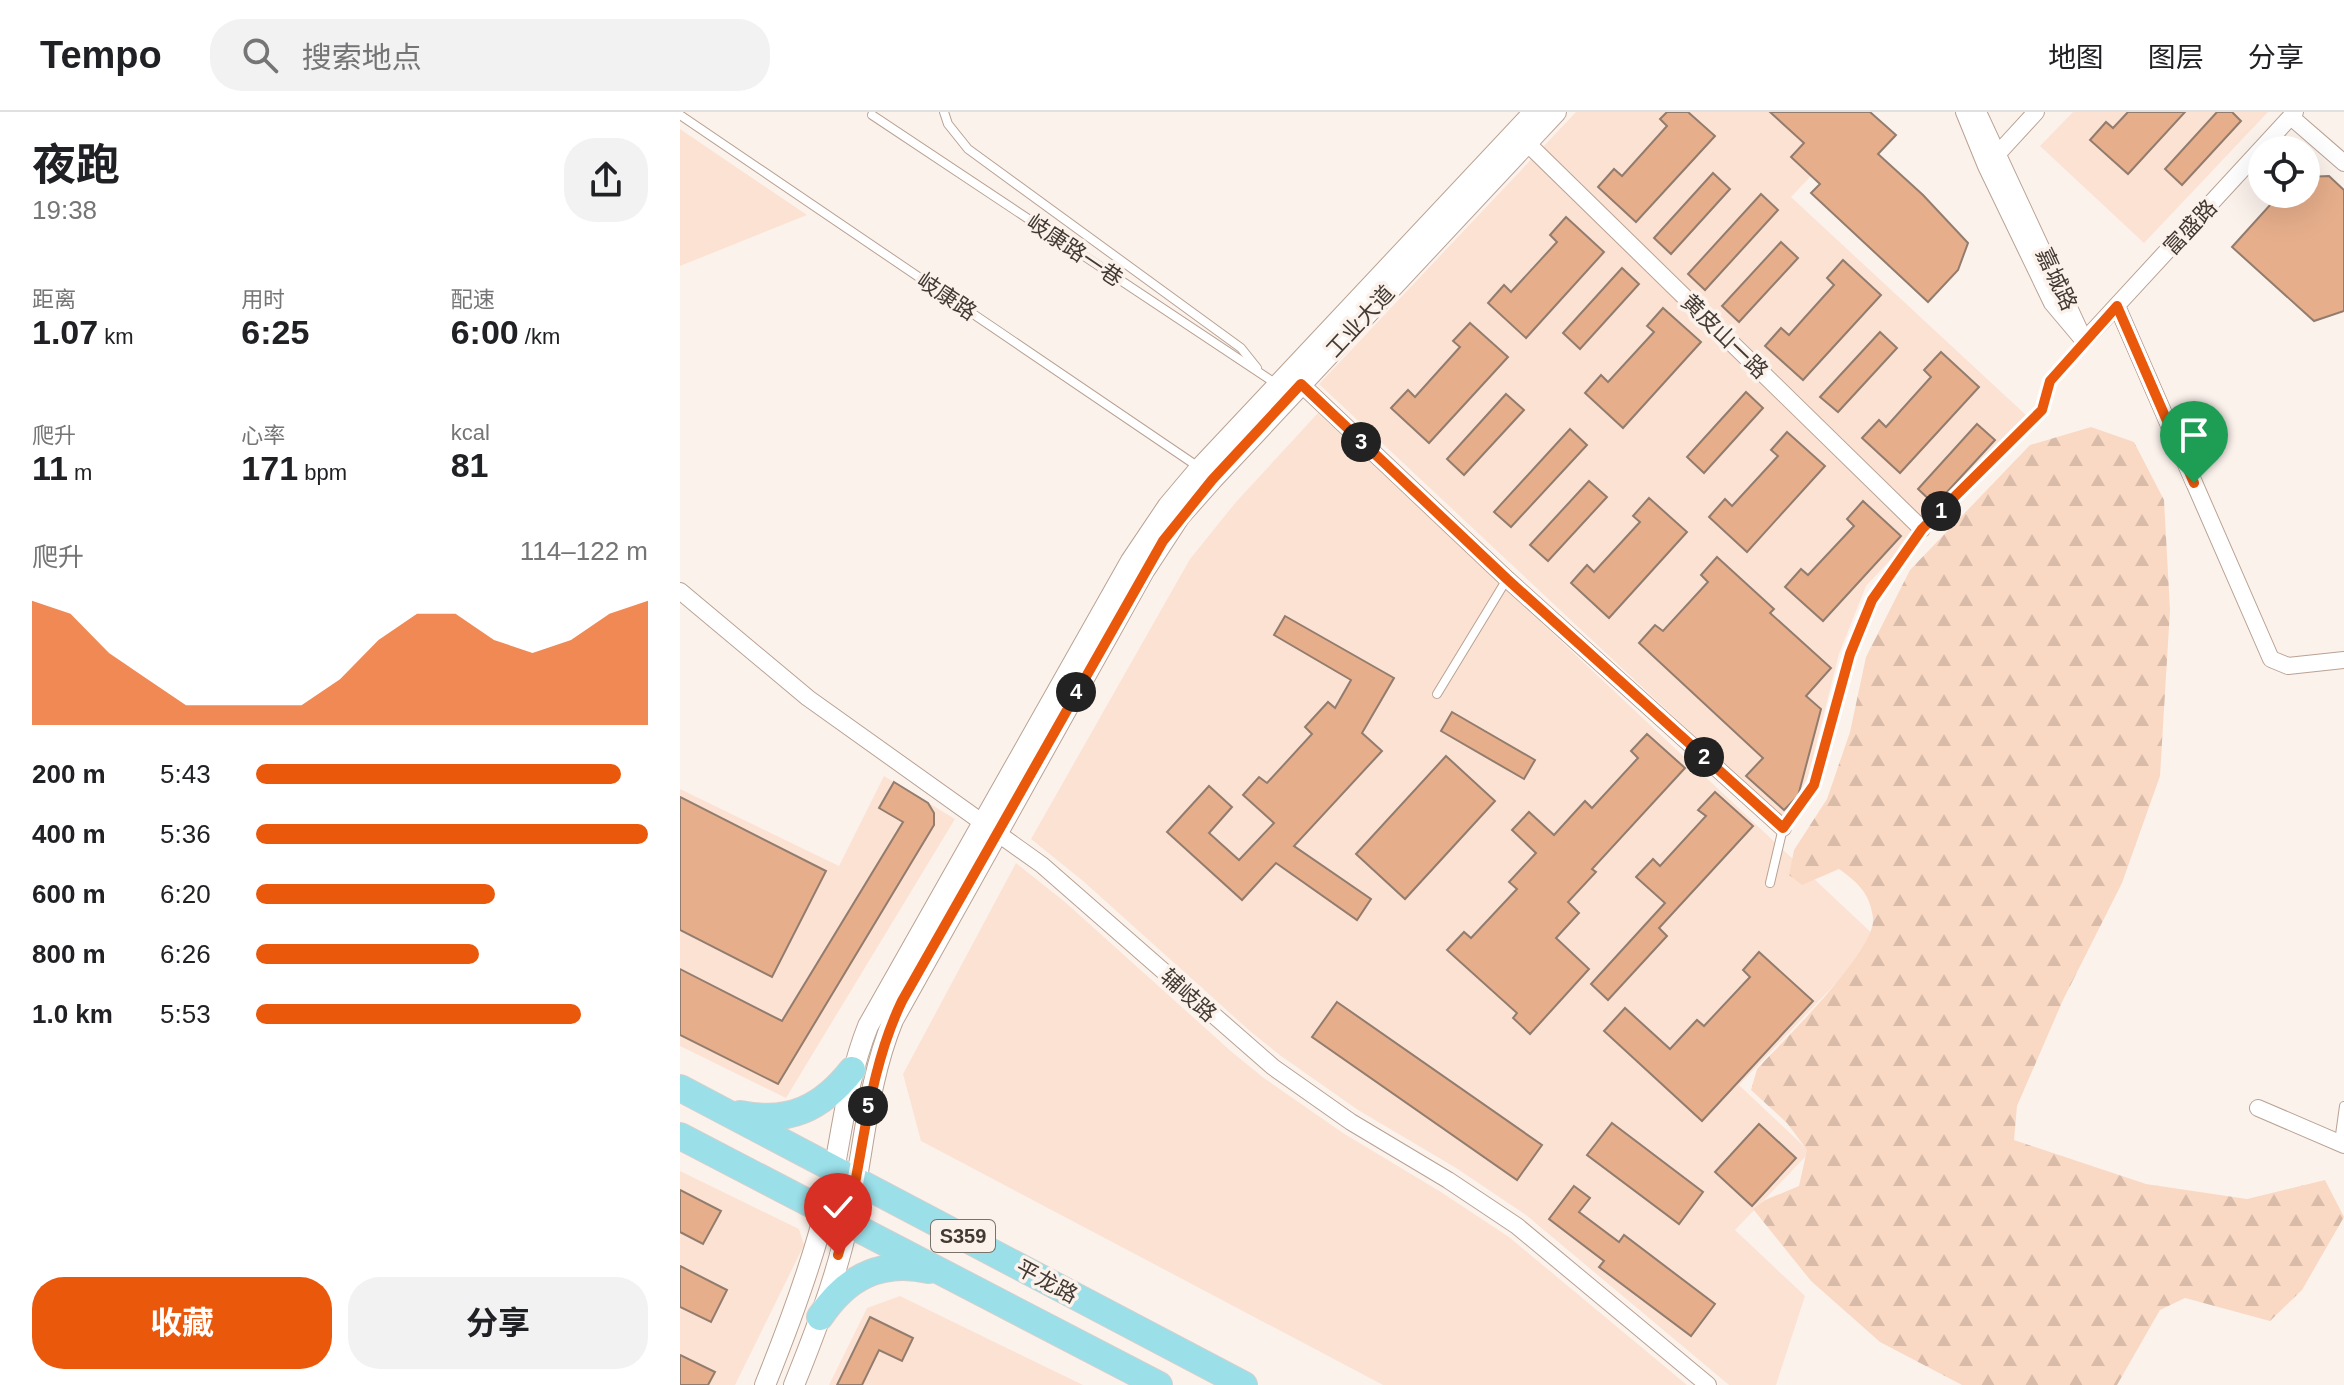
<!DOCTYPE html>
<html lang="zh">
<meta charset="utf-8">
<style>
:root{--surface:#fff;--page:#f2f2f2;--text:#202124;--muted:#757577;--line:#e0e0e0;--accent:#ea580c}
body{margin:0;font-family:Helvetica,"Noto Sans SC",sans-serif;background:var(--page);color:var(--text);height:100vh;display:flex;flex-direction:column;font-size:30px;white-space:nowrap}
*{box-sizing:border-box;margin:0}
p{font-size:26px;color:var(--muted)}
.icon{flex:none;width:44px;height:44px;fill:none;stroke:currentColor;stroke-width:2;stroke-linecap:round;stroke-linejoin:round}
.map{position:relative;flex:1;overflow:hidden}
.details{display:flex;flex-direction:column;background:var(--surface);width:680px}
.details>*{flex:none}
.fabs{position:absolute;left:1568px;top:24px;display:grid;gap:16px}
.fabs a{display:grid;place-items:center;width:72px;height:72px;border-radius:50%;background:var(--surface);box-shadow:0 8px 32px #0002;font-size:40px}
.pin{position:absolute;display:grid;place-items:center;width:68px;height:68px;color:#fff;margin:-82px -34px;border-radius:50% 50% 50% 0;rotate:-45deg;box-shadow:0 0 8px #0007}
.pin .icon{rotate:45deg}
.km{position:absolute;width:40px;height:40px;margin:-20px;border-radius:50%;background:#222;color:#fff;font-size:22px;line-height:40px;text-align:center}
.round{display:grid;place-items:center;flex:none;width:84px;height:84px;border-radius:32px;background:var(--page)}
.head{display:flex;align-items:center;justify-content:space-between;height:136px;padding:0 32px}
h1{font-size:44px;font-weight:700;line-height:60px}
.figures{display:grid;grid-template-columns:repeat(3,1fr);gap:12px;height:136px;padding:8px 32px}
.figures div{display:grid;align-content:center}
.figures b{font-size:34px;font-weight:700}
.figures small{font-size:22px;font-weight:400}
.figures p{font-size:22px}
.chart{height:224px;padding:16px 32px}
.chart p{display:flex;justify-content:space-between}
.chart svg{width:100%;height:144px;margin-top:8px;fill:var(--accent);opacity:.7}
.primary-button{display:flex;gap:16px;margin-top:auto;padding:16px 32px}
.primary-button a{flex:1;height:92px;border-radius:32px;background:var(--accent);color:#fff;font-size:32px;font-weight:700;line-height:92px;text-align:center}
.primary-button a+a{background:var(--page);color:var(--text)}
ul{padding:0 32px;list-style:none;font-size:26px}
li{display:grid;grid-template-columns:128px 96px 1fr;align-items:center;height:60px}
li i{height:20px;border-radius:10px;background:var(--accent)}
header{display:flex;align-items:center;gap:48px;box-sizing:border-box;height:112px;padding:0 40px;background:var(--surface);border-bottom:2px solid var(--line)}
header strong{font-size:38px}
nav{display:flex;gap:44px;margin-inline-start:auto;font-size:28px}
.search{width:560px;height:72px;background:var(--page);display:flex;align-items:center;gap:20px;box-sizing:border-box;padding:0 28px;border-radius:32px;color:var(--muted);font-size:30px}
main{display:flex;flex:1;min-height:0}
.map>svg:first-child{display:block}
</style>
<header>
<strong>Tempo</strong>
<div class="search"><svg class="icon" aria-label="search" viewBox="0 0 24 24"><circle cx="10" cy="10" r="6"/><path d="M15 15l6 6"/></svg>搜索地点</div>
<nav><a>地图</a><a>图层</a><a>分享</a></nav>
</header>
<main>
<section class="details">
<div class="head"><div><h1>夜跑</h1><p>19:38</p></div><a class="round"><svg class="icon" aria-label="share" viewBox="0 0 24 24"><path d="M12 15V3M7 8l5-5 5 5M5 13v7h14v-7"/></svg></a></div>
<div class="figures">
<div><p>距离</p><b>1.07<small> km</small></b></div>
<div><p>用时</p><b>6:25</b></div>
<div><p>配速</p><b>6:00<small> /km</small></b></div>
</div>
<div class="figures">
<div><p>爬升</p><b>11<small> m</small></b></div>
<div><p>心率</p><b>171<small> bpm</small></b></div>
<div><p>kcal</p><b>81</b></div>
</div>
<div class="chart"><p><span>爬升</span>114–122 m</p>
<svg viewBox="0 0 160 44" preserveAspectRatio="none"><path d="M0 44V6L10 10L20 22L30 30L40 38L50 38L60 38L70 38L80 30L90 18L100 10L110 10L120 18L130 22L140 18L150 10L160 6V44z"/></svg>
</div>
<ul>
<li><b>200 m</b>5:43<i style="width:93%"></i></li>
<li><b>400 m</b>5:36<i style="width:100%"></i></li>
<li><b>600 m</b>6:20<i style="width:61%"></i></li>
<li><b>800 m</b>6:26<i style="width:57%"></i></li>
<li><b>1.0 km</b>5:53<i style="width:83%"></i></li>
</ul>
<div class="primary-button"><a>收藏</a><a>分享</a></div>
</section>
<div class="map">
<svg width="1664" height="1273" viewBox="0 0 1664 1273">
<defs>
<pattern id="forest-firs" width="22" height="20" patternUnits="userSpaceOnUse" patternTransform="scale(2)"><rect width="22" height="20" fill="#fad9c4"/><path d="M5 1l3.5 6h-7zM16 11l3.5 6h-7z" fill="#d8bba9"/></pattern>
</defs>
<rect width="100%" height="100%" fill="#fcf2ec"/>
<g fill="#fce2d3">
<polygon points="896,0 1192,0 1111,85 1346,303 1186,474 1159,542 1128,665 1104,708 639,272"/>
<polygon points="1393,0 1588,0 1464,131 1360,34"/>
<polygon points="0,16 0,17 127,103 0,154"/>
<polygon points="638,301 1198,827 1059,973 1130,1040 1055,1118 1125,1184 1096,1273 1049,1273 846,1103 776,1056 678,998 601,944 571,920 403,769 351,727 510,447 556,390"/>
<polygon points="204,664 275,707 106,986 0,934 0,677 159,754"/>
<polygon points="336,751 385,790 553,941 584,966 663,1021 761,1080 829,1125 1007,1273 703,1273 241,1029 223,962"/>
<polygon points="0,1059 119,1117 124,1133 55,1273 0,1273"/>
<polygon points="220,1184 403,1273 149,1273 187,1196"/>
</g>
<path fill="url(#forest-firs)" d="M1411,315L1454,330L1484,388L1490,498L1480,664L1442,771L1383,888L1337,994L1334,1028L1466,1072L1567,1087L1645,1068L1664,1105L1622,1178L1590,1209L1505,1186L1480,1198L1437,1273H1282L1200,1230L1131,1169L1073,1097L1085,1088L1119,1074L1127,1038L1107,1011L1071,978L1077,957C1101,931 1197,838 1193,806C1190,781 1178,771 1159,757L1122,773L1109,763L1114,738L1147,687L1170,620L1186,545L1230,458L1350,333Z"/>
<g fill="#e6ae8b" stroke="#927c6e" stroke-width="2">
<polygon points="987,0 1008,0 1035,24 956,110 918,75 934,57 942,64 987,14 980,7"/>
<polygon points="1090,0 1190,0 1216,23 1198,42 1243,83 1288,131 1278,158 1248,190 1131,81 1140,72 1111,45 1124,31"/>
<polygon points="1448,0 1505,0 1448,62 1410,28 1426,10 1433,16"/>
<polygon points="1537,0 1552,0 1561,9 1502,73 1485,57"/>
<polygon points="1033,61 1050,77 991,142 974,126"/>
<polygon points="1649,64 1664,78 1664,199 1634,209 1552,135 1600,82 1626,82 1626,65"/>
<polygon points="1081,82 1098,98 1025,178 1008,162"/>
<polygon points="886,105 924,140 846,226 808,191 824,173 831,180 877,130 870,123"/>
<polygon points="1101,130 1118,146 1059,210 1042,194"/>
<polygon points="1163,148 1201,183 1123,268 1085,234 1101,216 1109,223 1154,173 1147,166"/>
<polygon points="942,156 959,172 900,237 883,221"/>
<polygon points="983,196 1021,230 943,316 905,281 921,263 928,270 974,220 967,214"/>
<polygon points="790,211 828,245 749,331 711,296 728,278 735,285 780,235 773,229"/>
<polygon points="1200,220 1217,236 1158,300 1140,285"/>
<polygon points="1261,240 1299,275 1220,361 1182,326 1199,308 1206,315 1251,265 1244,258"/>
<polygon points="1066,280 1083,296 1024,361 1007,345"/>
<polygon points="826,282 844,298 784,363 767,347"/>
<polygon points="1297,312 1315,328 1255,393 1238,377"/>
<polygon points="890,317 907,333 831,415 814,400"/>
<polygon points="1107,320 1145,354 1067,440 1029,405 1045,387 1052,394 1098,344 1091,338"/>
<polygon points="909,369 927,385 868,449 850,433"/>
<polygon points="969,386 1007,420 929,506 891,471 907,453 914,460 960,410 953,404"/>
<polygon points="1183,389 1221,424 1143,509 1105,475 1121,457 1128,463 1174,414 1167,407"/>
<polygon points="1037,445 1094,497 1090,501 1151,556 1126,584 1141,597 1118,684 1104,698 1066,664 1083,646 959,531 975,513 983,519 1028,470 1021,463"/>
<polygon points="605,504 714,566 682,621 702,639 614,734 691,787 677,808 596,751 562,788 487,720 529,674 552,695 529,721 559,748 594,711 563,683 579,665 587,671 632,622 625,615 648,590 655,596 671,568 594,523"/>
<polygon points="772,600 855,648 844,667 761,619"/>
<polygon points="967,622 1005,656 912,757 916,760 888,790 899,801 876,826 909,857 850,922 833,906 837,901 767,838 784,820 791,826 837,777 829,770 856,741 832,718 849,700 874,723 905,689 912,696 958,646 951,639"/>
<polygon points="766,644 815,689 725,787 676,742"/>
<polygon points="214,670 248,691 254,701 254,713 98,972 0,923 0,857 102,909 223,710 199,696"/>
<polygon points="1035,680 1073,714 979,816 987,824 928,888 911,872 985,791 956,765 973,747 980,754 1026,704 1018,698"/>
<polygon points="0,685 146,759 92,865 0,818"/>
<polygon points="1079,840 1133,889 1022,1009 924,919 945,896 990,937 1017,908 1024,914 1070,865 1063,858"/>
<polygon points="657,890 862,1033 837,1068 632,925"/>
<polygon points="932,1011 1023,1080 999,1112 907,1043"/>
<polygon points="1079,1012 1116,1046 1072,1094 1035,1060"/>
<polygon points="894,1074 910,1086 899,1100 939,1130 944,1123 1035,1192 1011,1224 919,1155 924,1149 869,1107"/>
<polygon points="0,1078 41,1099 23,1132 0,1120"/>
<polygon points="0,1154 47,1178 31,1210 0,1195"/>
<polygon points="190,1205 233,1226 222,1249 199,1238 182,1273 157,1273"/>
<polygon points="0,1243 35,1260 28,1273 0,1273"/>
</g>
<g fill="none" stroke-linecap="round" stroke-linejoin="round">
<defs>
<g id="service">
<polyline points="264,0 268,12 288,37 561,236 577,256"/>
<polyline points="0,3 520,356"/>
<polyline points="192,3 598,273"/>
<polyline points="757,582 827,467"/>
<polyline points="1090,771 1103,716 1134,673 1170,542 1192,488 1242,417 1362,298 1370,269 1404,229"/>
<polyline points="1659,1030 1664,994"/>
</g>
<g id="minor">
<polyline points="1284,0 1306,54 1372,191 1404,229"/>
<polyline points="1298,0 1399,217"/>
<polyline points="1611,5 1664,51"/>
<polyline points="847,31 1242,417"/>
<polyline points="1311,49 1356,0"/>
<polyline points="1437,194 1591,547 1608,554 1664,548"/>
<polyline points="1404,229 1615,0"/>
<polyline points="611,272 621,272 827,467 1103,716"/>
<polyline points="0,479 128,586 362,753 593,955 671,1010 768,1068 837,1114 1028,1273"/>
<polyline points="1578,996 1664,1033"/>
</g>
<g id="tertiary">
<path d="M85,1273C108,1216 130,1158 145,1099C161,1037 164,974 188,914L451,449L488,394L520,356L854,0"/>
<path d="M114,1273C135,1221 156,1166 168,1111C184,1043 186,974 213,908L464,459L500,404L532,368L876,0"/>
</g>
<g id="primary">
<polyline points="0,976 564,1273"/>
<path d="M60,1002C109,1012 142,996 172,958"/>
<polyline points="0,1024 479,1273"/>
<path d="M140,1205C166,1166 200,1147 249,1158"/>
</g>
</defs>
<use href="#service" stroke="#b9a293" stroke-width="10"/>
<use href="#minor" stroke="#b9a293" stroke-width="18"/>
<use href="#tertiary" stroke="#b9a293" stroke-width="22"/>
<use href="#primary" stroke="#d2d0ce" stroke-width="28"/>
<use href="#service" stroke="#fff" stroke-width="8"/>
<use href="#minor" stroke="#fff" stroke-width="16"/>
<use href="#tertiary" stroke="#fff" stroke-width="20"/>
<use href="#primary" stroke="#9bdfe8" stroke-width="26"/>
</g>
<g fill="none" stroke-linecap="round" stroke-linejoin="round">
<defs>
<path id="route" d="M158,1143C184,1059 183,970 222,889L483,429L532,368L621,272L827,467L1103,716L1134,673L1170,542L1192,488L1242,417L1362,298L1370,269L1437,194L1514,371"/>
</defs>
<use href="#route" stroke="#fff" stroke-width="16"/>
<use href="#route" stroke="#ea580c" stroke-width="10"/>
</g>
<g text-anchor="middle" stroke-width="7" stroke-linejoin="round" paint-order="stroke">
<rect fill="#fcf2ec" stroke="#7b716b" stroke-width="2" x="251" y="1108" width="64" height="32" rx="6"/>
<g font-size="20" font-weight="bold" fill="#443a34">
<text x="283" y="1131">S359</text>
</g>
<g font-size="22" fill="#443a34" stroke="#fcf2ec">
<text transform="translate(1510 115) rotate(-47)" y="8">富盛路</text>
<text transform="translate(395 138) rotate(34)" y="8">岐康路一巷</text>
<text transform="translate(1377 167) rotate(65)" y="8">嘉城路</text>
<text transform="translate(267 184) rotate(34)" y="8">岐康路</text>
<text transform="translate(680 209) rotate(-47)" y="8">工业大道</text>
<text transform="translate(1045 224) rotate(44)" y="8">黄皮山一路</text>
<text transform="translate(509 883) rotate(42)" y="8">辅岐路</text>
<text transform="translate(367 1169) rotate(28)" y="8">平龙路</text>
</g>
</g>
</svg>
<div class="fabs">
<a><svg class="icon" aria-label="locate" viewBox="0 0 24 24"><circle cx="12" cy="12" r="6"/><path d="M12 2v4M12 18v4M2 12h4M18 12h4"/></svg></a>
</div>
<div class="pin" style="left:1514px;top:371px;background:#1e9e55"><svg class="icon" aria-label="arrive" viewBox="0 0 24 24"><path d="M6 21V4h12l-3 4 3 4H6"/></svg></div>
<div class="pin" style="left:158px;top:1143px;background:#d93025"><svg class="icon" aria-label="check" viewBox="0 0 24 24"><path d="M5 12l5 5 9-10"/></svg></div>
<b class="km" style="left:1261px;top:399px">1</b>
<b class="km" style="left:1024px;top:645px">2</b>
<b class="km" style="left:681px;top:330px">3</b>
<b class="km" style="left:396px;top:580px">4</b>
<b class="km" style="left:188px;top:994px">5</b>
</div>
</main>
